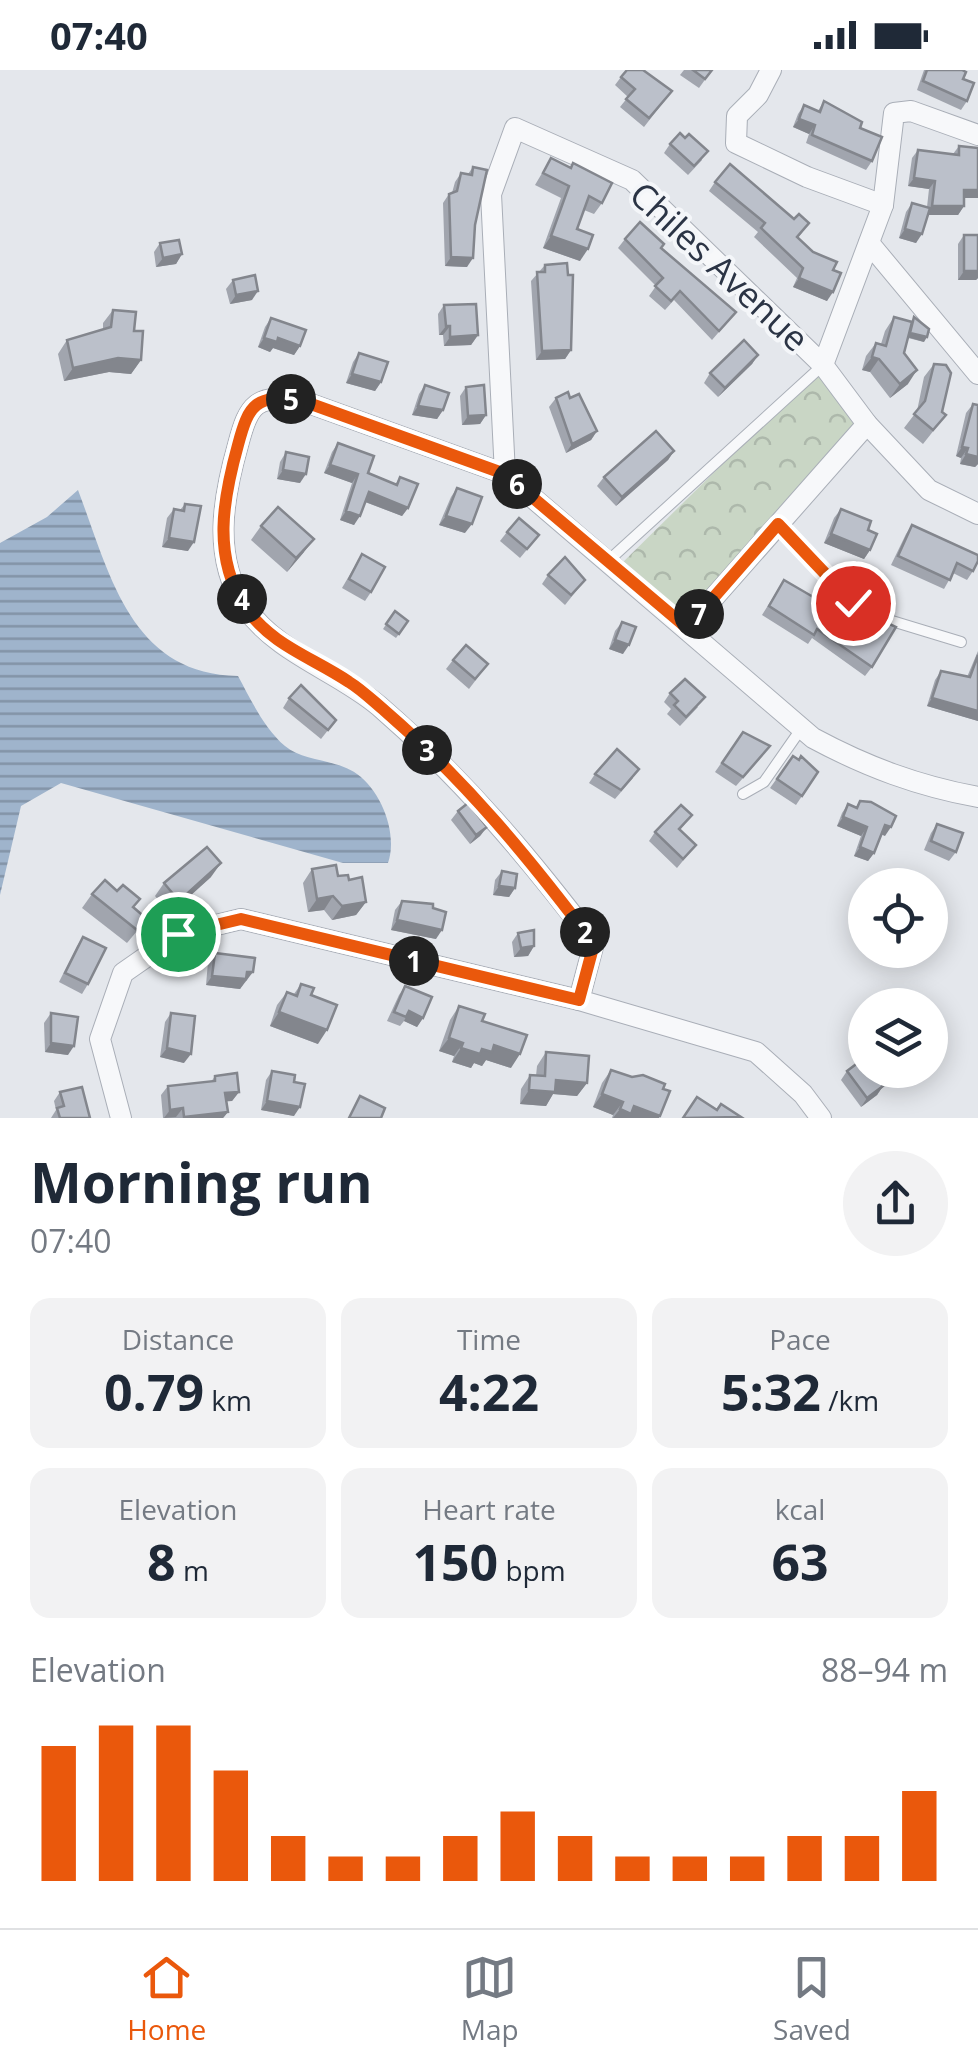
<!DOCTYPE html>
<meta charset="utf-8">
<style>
:root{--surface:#fff;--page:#f2f2f3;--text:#1f2937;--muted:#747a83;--line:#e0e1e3;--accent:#ea580c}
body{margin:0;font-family:"Open Sans",sans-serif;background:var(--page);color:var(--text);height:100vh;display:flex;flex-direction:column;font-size:38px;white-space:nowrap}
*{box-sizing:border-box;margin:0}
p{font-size:32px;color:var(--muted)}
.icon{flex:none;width:55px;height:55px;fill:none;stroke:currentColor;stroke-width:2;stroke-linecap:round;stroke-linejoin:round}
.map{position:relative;height:1048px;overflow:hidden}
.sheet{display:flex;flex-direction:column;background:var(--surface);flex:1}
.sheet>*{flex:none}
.buttons{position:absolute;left:848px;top:798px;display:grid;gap:20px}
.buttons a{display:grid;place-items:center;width:100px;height:100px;border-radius:50%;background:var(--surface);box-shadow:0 5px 25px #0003;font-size:50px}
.pin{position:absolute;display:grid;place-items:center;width:85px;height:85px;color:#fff;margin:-42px;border:5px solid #fff;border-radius:50%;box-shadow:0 2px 10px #0007}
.km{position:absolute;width:50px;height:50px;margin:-25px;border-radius:50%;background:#222;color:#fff;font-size:28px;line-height:50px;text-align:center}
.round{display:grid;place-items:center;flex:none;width:105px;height:105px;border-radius:52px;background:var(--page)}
.overview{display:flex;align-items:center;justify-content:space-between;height:170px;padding:0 30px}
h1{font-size:55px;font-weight:700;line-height:75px}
.figures{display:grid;grid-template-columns:repeat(3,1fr);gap:15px;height:170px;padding:10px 30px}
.figures div{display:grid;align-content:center;border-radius:20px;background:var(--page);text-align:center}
.figures b{font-size:50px;font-weight:700}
.figures small{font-size:28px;font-weight:400}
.figures p{font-size:28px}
.chart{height:280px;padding:20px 30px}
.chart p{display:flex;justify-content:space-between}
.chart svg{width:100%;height:180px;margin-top:10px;stroke:var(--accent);stroke-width:6}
.status{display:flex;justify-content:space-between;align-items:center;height:70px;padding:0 50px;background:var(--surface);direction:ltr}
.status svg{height:28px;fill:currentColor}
.menu{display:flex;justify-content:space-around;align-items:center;height:140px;border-top:2px solid var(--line);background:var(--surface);font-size:28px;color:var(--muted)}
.menu a{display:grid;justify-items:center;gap:5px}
.menu .current{color:var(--accent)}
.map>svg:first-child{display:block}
</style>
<div class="status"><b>07:40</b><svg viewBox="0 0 49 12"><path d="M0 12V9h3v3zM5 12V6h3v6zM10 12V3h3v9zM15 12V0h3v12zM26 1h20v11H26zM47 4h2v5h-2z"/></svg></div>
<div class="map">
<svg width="978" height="1048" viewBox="0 0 978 1048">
<defs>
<pattern id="forest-crowns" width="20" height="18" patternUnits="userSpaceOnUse" patternTransform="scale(2.5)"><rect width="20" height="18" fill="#c9d6c5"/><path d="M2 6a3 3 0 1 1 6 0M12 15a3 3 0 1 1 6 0" fill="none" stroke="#adb8ab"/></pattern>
<pattern id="water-rules" width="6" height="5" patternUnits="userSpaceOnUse" patternTransform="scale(2.5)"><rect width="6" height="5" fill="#9fb4cc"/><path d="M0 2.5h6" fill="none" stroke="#8293a7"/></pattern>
</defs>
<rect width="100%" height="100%" fill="#e4e7ec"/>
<polygon fill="url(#forest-crowns)" points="823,295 867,354 687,558 616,499"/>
<path fill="url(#water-rules)" d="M78,420C110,504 130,604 238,606C251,630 264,658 285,676C304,692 337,689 357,704C382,722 398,764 388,793H343L61,713L21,736L0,825V473L47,447Z"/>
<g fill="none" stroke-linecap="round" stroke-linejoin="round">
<defs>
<g id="lane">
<polyline points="778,454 853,533 892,551 961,572"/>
<polyline points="608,491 823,295"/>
<polyline points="743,724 764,712 801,659"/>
</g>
<g id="street">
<polyline points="771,0 758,25 737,46 736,73 807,107 883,135"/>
<polyline points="869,173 978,304"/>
<polyline points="823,295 883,135 894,43 911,41 978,65"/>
<polyline points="505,404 491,124 515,58 632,110 823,295 867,354 929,420 978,444"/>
<polyline points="687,558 867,354"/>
<path d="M579,930L594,873C528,786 462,708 379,636C336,600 278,584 245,537C212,487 223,428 238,375C249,333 256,325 300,330L505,404L813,668C867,697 918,716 978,727"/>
<polyline points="121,1048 100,969 123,903 179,864 241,849 579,930 756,982 803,1024 821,1048"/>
</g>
</defs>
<use href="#lane" stroke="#a9aeb7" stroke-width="12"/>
<use href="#street" stroke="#a9aeb7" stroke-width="22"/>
<use href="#lane" stroke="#f7f8fa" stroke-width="10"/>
<use href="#street" stroke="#f7f8fa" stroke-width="20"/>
</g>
<g fill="#a1a5ae">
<polygon points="684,0 712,0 699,18 680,5"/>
<polygon points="924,0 962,0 967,31 961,40 917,20"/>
<polygon points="621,7 672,21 644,57 620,37 628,27 615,15"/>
<polygon points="824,31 860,58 872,91 866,100 806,73 809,64 793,57 798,44 804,35 818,41"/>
<polygon points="685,68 702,90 688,105 664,83 670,74"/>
<polygon points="959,76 978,128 964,128 964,136 958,145 928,145 916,173 899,168 906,142 912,133 927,137 929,119 908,116 912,88 918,80 953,84"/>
<polygon points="551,88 570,98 573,93 602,133 594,144 584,140 577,159 580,191 543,178 561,128 535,115"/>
<polygon points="473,97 475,155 467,197 445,196 443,133 449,124 452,123 455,112 461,103 468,104"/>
<polygon points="715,112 794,149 809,153 798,168 833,200 827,231 793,217 797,208 754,167 758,162 709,121"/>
<polygon points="964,165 978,165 978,208 976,210 958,210 958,174"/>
<polygon points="625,169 661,178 736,242 712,270 674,230 665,240 649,226 656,216 618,178"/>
<polygon points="160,173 182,184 176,194 156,197 154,182"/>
<polygon points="545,195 571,280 565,289 536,290 531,211"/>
<polygon points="233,210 252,230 230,234 226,219"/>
<polygon points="444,235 478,265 471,275 444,276 443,265 439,265 438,244"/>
<polygon points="113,240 134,261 141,290 131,304 109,302 64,311 58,284 67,270 103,260 103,253"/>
<polygon points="894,247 911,252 914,247 924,272 908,268 904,283 908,314 890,328 870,302 862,300 866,286 876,273 881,274 885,261"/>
<polygon points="271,248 300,276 294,285 273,278 270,282 258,277 265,257"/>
<polygon points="359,283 381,312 375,321 346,313 353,292"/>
<polygon points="758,285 752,294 718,327 704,313 710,303"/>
<polygon points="934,294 942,342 946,345 923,374 904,358 917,341 924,307"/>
<polygon points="425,315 443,340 437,349 412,345 419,324"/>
<polygon points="466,317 486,345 480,354 462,355 460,326"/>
<polygon points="556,328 570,328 597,361 591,370 566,383 549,337"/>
<polygon points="973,334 978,335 978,394 975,397 960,394 961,388 956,386 966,343"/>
<polygon points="338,373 368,403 395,415 400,407 408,438 402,446 365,432 354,455 340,450 352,413 324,403 332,382"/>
<polygon points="674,381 668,390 616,436 597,416 604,407"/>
<polygon points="286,382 300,413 277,409 280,392"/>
<polygon points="457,418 465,463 439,455 451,427"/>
<polygon points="185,434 188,481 162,477 167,448 174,439 180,440"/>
<polygon points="841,439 868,460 870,480 864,489 824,473 834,448"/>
<polygon points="912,455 973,501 967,510 953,503 944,519 891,495 906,464"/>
<polygon points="261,456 304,482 287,502 251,470"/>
<polygon points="507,462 539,465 520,488 500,471"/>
<polygon points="362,484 371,522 365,531 342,518"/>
<polygon points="548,505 585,510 565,535 542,514"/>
<polygon points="784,510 824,548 849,562 862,567 872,597 865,606 812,568 808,574 762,545"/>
<polygon points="395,541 408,551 396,568 383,559"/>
<polygon points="622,552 623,584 609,579 615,561"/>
<polygon points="978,581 978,651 927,636 935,610 941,601 967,607"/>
<polygon points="453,590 488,594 469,619 446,599"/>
<polygon points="670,623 698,637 680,656 667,644 671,639 664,632"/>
<polygon points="289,628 336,650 321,669 283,638"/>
<polygon points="743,662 763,685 736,716 715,702"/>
<polygon points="793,686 818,702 796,735 770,718"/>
<polygon points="595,704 633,708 615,729 589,713"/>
<polygon points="860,731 885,766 881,764 874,783 868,791 854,786 861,766 837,756 842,743 848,734 856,737"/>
<polygon points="458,741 487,757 480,766 470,774 451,750"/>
<polygon points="685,754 680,760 696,775 677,798 649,771 655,762"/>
<polygon points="937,754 956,782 949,791 924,780 931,763"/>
<polygon points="312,799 349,810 366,832 356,845 332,850 324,840 308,842 303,813"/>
<polygon points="502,801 515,818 509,827 493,825 495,810"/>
<polygon points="211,807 170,844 155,826 164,813"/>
<polygon points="117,821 147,849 127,873 82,838 92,824"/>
<polygon points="402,831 433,838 436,869 391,860 395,840"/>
<polygon points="518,863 534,876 528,886 514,887 512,872"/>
<polygon points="83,867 88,914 82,924 59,912 77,876"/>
<polygon points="215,883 247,911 245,911 240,919 206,915 208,892"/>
<polygon points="301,914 311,925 318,974 270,956 277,935 287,922 294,924"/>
<polygon points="405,916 423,948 417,957 404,951 400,956 387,951 399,925"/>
<polygon points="459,936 482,951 511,998 486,990 482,996 474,993 471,998 452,992 454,986 439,981 450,950"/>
<polygon points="51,943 68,985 45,982 44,953"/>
<polygon points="171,943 184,993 160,987 165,952"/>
<polygon points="546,982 587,1013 577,1026 553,1024 546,1036 520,1034 521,1019 530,1005 536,1006 537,996"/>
<polygon points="611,1000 670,1021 659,1048 612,1048 613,1045 593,1037 602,1013"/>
<polygon points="272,1001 294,1012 294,1046 261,1040 266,1010"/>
<polygon points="847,1001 883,1016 877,1025 861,1037 841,1010"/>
<polygon points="215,1006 239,1022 232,1031 226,1031 228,1042 223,1048 163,1048 161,1025 168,1016 211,1012"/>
<polygon points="60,1022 90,1048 51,1048 56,1040 54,1031"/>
</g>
<g fill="#83868d">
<polygon points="799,49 815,55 809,64 793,57"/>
<polygon points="914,108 935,111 929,119 908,116"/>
<polygon points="964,120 978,120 978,128 958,128"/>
<polygon points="932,136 964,136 958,145 926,145"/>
<polygon points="905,159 922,164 916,173 899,168"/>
<polygon points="551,166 588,179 580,191 543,178"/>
<polygon points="182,184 176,194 156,197 163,188"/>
<polygon points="451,187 473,188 467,197 445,196"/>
<polygon points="964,201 978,201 978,208 976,210 958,210"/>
<polygon points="799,208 833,222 827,231 793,217"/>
<polygon points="258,221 252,230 230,234 236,225"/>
<polygon points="446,256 450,256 443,265 439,265"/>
<polygon points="910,263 927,267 924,272 907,267"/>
<polygon points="478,265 471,275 444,276 450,267"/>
<polygon points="264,268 278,268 300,276 294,285 273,278 270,282 258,277"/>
<polygon points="571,280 565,289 536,290 542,281"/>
<polygon points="758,285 752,294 718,327 725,318"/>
<polygon points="872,287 879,289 870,302 862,300"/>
<polygon points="118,288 141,290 131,304 109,302 64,311 73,298"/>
<polygon points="917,300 908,314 890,328 900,314"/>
<polygon points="352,304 381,312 375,321 346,313"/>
<polygon points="418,336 443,340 437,349 412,345"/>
<polygon points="486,345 480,354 462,355 468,346"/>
<polygon points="597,361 591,370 566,383 572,374"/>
<polygon points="962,377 968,378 961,388 956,386"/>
<polygon points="674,381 668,390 616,436 622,427"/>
<polygon points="966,384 978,387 978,394 975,397 960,394"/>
<polygon points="330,395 358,404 352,413 324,403"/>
<polygon points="283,400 306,404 300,413 277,409"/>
<polygon points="369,422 408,438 402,446 363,431"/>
<polygon points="346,441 360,446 354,455 340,450"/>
<polygon points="446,446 472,454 465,463 439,455"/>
<polygon points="831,464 870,480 864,489 824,473"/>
<polygon points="169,468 194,472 188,481 162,477"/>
<polygon points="314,469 304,482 287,502 296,488"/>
<polygon points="850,508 866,515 862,520 847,513"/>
<polygon points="615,570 629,575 623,584 609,579"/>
<polygon points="932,628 978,641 978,651 927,636"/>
<polygon points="843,747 867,757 861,766 837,756"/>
<polygon points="885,755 891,757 885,766 879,763"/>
<polygon points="487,757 480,766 470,774 476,765"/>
<polygon points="860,777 874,783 868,791 854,786"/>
<polygon points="221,793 211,807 170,844 179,831"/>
<polygon points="499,816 515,818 509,827 493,825"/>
<polygon points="333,826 324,840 308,842 317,829"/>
<polygon points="366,832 356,845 332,850 342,836"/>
<polygon points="397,850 442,860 436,869 391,860"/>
<polygon points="534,876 528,886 514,887 521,878"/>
<polygon points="247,902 253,902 240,919 206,915 212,906"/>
<polygon points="409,941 423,948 417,957 404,951"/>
<polygon points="279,942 327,960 318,974 270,956"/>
<polygon points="449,968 463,973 454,986 439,981"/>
<polygon points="51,973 74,976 68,985 45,982"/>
<polygon points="494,975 520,984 511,998 486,990 482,996 474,993 471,998 452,992 461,978 482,979"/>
<polygon points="167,978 191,984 184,993 160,987"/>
<polygon points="556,1010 587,1013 577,1026 553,1024 546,1036 520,1034 529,1020"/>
<polygon points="883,1016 877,1025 861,1037 867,1028"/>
<polygon points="239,1022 232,1031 219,1032 225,1023"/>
<polygon points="602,1024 623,1032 613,1045 593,1037"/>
<polygon points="267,1031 300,1037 294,1046 261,1040"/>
<polygon points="634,1036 660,1046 659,1048 613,1048 620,1039"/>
<polygon points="183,1038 176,1047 164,1048 170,1040"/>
<polygon points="228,1042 223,1048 183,1048 184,1047"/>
</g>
<g fill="#bbc0ca" stroke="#83868d" stroke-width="2.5">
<polygon points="627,0 643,0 672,21 649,48 626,29 635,19 621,7"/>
<polygon points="693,0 712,0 705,9"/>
<polygon points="927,0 962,0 966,2 963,9 974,13 967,31 923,11"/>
<polygon points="824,31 862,52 860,58 882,67 872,91 812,65 815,55 799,49 804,35 820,42"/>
<polygon points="680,63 685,68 689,64 708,81 694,96 670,74"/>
<polygon points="959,76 978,78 978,120 964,120 964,136 932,136 935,111 914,108 918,80 959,85"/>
<polygon points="551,88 571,98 573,93 612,113 602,133 589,126 577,159 593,165 588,179 551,166 569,116 543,103"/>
<polygon points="730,94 794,149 799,144 809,153 797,167 813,182 837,192 833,200 841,203 833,222 799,208 803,198 761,158 765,153 715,112"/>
<polygon points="473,97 487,100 475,155 473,188 451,187 449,124 457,121 461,103 472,105"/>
<polygon points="912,133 930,138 922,164 905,159"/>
<polygon points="640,152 664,174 661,178 736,242 719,261 680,221 671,231 655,216 663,208 625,169"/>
<rect x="964" y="165" width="14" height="36"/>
<polygon points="179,170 182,184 163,188 160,173"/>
<polygon points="567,193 568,205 573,205 571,280 542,281 537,202 545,202 545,195"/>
<polygon points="255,205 258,221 236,225 233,210"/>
<polygon points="476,234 478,265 450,267 450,256 446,256 444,235"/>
<polygon points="113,240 136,242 134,261 143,261 141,290 118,288 73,298 67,270 111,257"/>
<polygon points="894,247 912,252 904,283 917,300 900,314 879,289 872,287 876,273 886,276"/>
<polygon points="914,247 929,259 927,267 910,263"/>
<polygon points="271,248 306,260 300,276 278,268 277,272 264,268"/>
<polygon points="744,270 758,285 725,318 710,303"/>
<polygon points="359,283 388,292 381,312 352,304"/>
<polygon points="934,294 946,295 951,303 942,342 946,345 933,360 914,344 925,331"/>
<polygon points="425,315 449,323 443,340 418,336"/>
<polygon points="484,315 486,345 468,346 466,317"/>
<polygon points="568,322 570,328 579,324 597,361 572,374 556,328"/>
<polygon points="973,334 978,335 978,387 966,384 968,378 962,377"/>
<polygon points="656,361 674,381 622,427 604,407"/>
<polygon points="338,373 374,386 368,403 397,415 400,407 418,414 408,438 369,422 360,446 346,441 358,404 330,395"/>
<polygon points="286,382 309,387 306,404 283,400"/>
<polygon points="457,418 482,427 472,454 446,446"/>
<polygon points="185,434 201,436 194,472 169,468 174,439 184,441"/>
<polygon points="278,437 314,469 296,488 261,456"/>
<polygon points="841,439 871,451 868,460 877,464 870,480 831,464"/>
<polygon points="519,448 539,465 527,479 507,462"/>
<polygon points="912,455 978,485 978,491 973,501 957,493 950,510 898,486"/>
<polygon points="362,484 385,497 371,522 349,509"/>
<polygon points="565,487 585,510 571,525 548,505"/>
<polygon points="857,493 872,500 866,515 850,508"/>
<polygon points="784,510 827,535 824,548 849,562 862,567 877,548 896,557 872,597 817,559 814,565 769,536"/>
<polygon points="395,541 408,551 399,564 386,554"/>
<polygon points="622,552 636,557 629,575 615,570"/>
<polygon points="466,575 488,594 475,609 453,590"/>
<polygon points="978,585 978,641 932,628 941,601 970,607"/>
<polygon points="685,609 705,627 686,647 674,635 678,631 670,623"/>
<polygon points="301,615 336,650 328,660 289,628"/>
<polygon points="743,662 770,676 743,707 722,693"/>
<polygon points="617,679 639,699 621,720 595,704"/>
<polygon points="793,686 799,690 801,686 818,702 802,726 777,709"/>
<polygon points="860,731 871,732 896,746 891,757 885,755 874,783 860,777 867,757 843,747 848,734 857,738"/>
<polygon points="468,733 487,757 476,765 458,741"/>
<polygon points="681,735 692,745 679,759 696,775 683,789 655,762"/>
<polygon points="937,754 963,763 956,782 931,771"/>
<polygon points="207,777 221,793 179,831 164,813"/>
<polygon points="336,795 338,806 348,805 349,810 362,807 366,832 342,836 333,826 317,829 312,799"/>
<polygon points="502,801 517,804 515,818 499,816"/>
<polygon points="105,810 117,821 123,815 140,829 133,837 147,849 137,860 92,824"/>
<polygon points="402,831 433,834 433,838 446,842 442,860 397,850"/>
<polygon points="534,860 534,876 521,878 518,863"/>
<polygon points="83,867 106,878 88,914 65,903"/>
<polygon points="215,883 255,888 253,902 247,902 246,909 212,906"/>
<polygon points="301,914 314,918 311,925 337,935 327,960 279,942 287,922 297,926"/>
<polygon points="405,916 432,927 423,948 409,941 406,947 394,942"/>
<polygon points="459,936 485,944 482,951 527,965 520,984 494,975 492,982 482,979 480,984 461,978 463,973 449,968"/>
<polygon points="51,943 78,947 74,976 51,973"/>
<polygon points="171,943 195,946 191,984 167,978"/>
<polygon points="546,982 589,986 587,1013 556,1010 555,1022 529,1020 530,1005 545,1006"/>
<polygon points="863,989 865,991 865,1000 871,1000 883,1016 867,1028 847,1001"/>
<polygon points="611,1000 632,1007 643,1005 665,1014 663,1019 670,1021 660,1046 634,1036 631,1044 620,1039 623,1032 602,1024"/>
<polygon points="272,1001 295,1005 294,1012 305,1014 300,1037 267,1031"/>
<polygon points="237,1003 239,1022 225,1023 228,1042 184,1047 183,1038 170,1040 168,1016 215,1011 215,1006"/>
<polygon points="82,1017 90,1048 60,1048 57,1038 64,1036 60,1022"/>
<polygon points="360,1026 385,1038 381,1048 349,1048"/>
<polygon points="697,1027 717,1040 721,1034 741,1047 683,1048"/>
</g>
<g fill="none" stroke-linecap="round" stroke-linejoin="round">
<defs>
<path id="route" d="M178,864L241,849L579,930L594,874C530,789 465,710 385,641C373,631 362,620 349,612C312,587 272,576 245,537C212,486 223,429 238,375C249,333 256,325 300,330L505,404L687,558L778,454L853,533"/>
</defs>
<use href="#route" stroke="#fff" stroke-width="20"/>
<use href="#route" stroke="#ea580c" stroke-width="12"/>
</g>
<g text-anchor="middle" stroke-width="8" stroke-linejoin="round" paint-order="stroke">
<g font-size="35" fill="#2b3445" stroke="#f4f6f9">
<text transform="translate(719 197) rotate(43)" y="12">Chiles Avenue</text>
</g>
</g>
</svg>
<div class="buttons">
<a><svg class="icon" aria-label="locate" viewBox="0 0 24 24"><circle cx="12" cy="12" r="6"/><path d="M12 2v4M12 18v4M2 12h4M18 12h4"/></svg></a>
<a><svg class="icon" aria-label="layers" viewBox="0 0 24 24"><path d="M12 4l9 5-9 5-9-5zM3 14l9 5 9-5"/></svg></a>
</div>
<div class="pin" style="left:178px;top:864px;background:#1e9e55"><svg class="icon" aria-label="arrive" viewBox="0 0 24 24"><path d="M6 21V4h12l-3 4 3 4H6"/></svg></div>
<div class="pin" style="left:853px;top:533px;background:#d93025"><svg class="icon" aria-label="check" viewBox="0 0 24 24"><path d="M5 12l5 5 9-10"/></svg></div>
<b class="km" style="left:414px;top:891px">1</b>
<b class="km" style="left:585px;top:862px">2</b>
<b class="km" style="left:427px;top:680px">3</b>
<b class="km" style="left:242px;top:529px">4</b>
<b class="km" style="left:291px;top:329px">5</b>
<b class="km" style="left:517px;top:414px">6</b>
<b class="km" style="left:699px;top:544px">7</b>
</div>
<section class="sheet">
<div class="overview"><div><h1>Morning run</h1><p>07:40</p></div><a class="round"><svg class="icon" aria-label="share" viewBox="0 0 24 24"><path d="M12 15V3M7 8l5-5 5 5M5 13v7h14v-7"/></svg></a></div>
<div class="figures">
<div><p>Distance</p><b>0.79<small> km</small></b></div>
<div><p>Time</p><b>4:22</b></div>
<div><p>Pace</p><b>5:32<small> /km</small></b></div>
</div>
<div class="figures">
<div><p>Elevation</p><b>8<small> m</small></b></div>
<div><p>Heart rate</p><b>150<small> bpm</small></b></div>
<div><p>kcal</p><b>63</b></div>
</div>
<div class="chart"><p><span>Elevation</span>88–94 m</p>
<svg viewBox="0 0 160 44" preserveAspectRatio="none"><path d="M5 44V11M15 44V6M25 44V6M35 44V17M45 44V33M55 44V38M65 44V38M75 44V33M85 44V27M95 44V33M105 44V38M115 44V38M125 44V38M135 44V33M145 44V33M155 44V22"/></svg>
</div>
</section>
<nav class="menu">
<a class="current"><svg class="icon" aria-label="home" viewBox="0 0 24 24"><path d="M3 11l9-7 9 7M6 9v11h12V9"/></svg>Home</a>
<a><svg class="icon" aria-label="map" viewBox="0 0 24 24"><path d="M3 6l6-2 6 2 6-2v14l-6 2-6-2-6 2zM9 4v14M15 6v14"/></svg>Map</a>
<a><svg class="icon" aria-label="saved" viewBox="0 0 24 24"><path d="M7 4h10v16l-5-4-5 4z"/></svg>Saved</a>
</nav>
